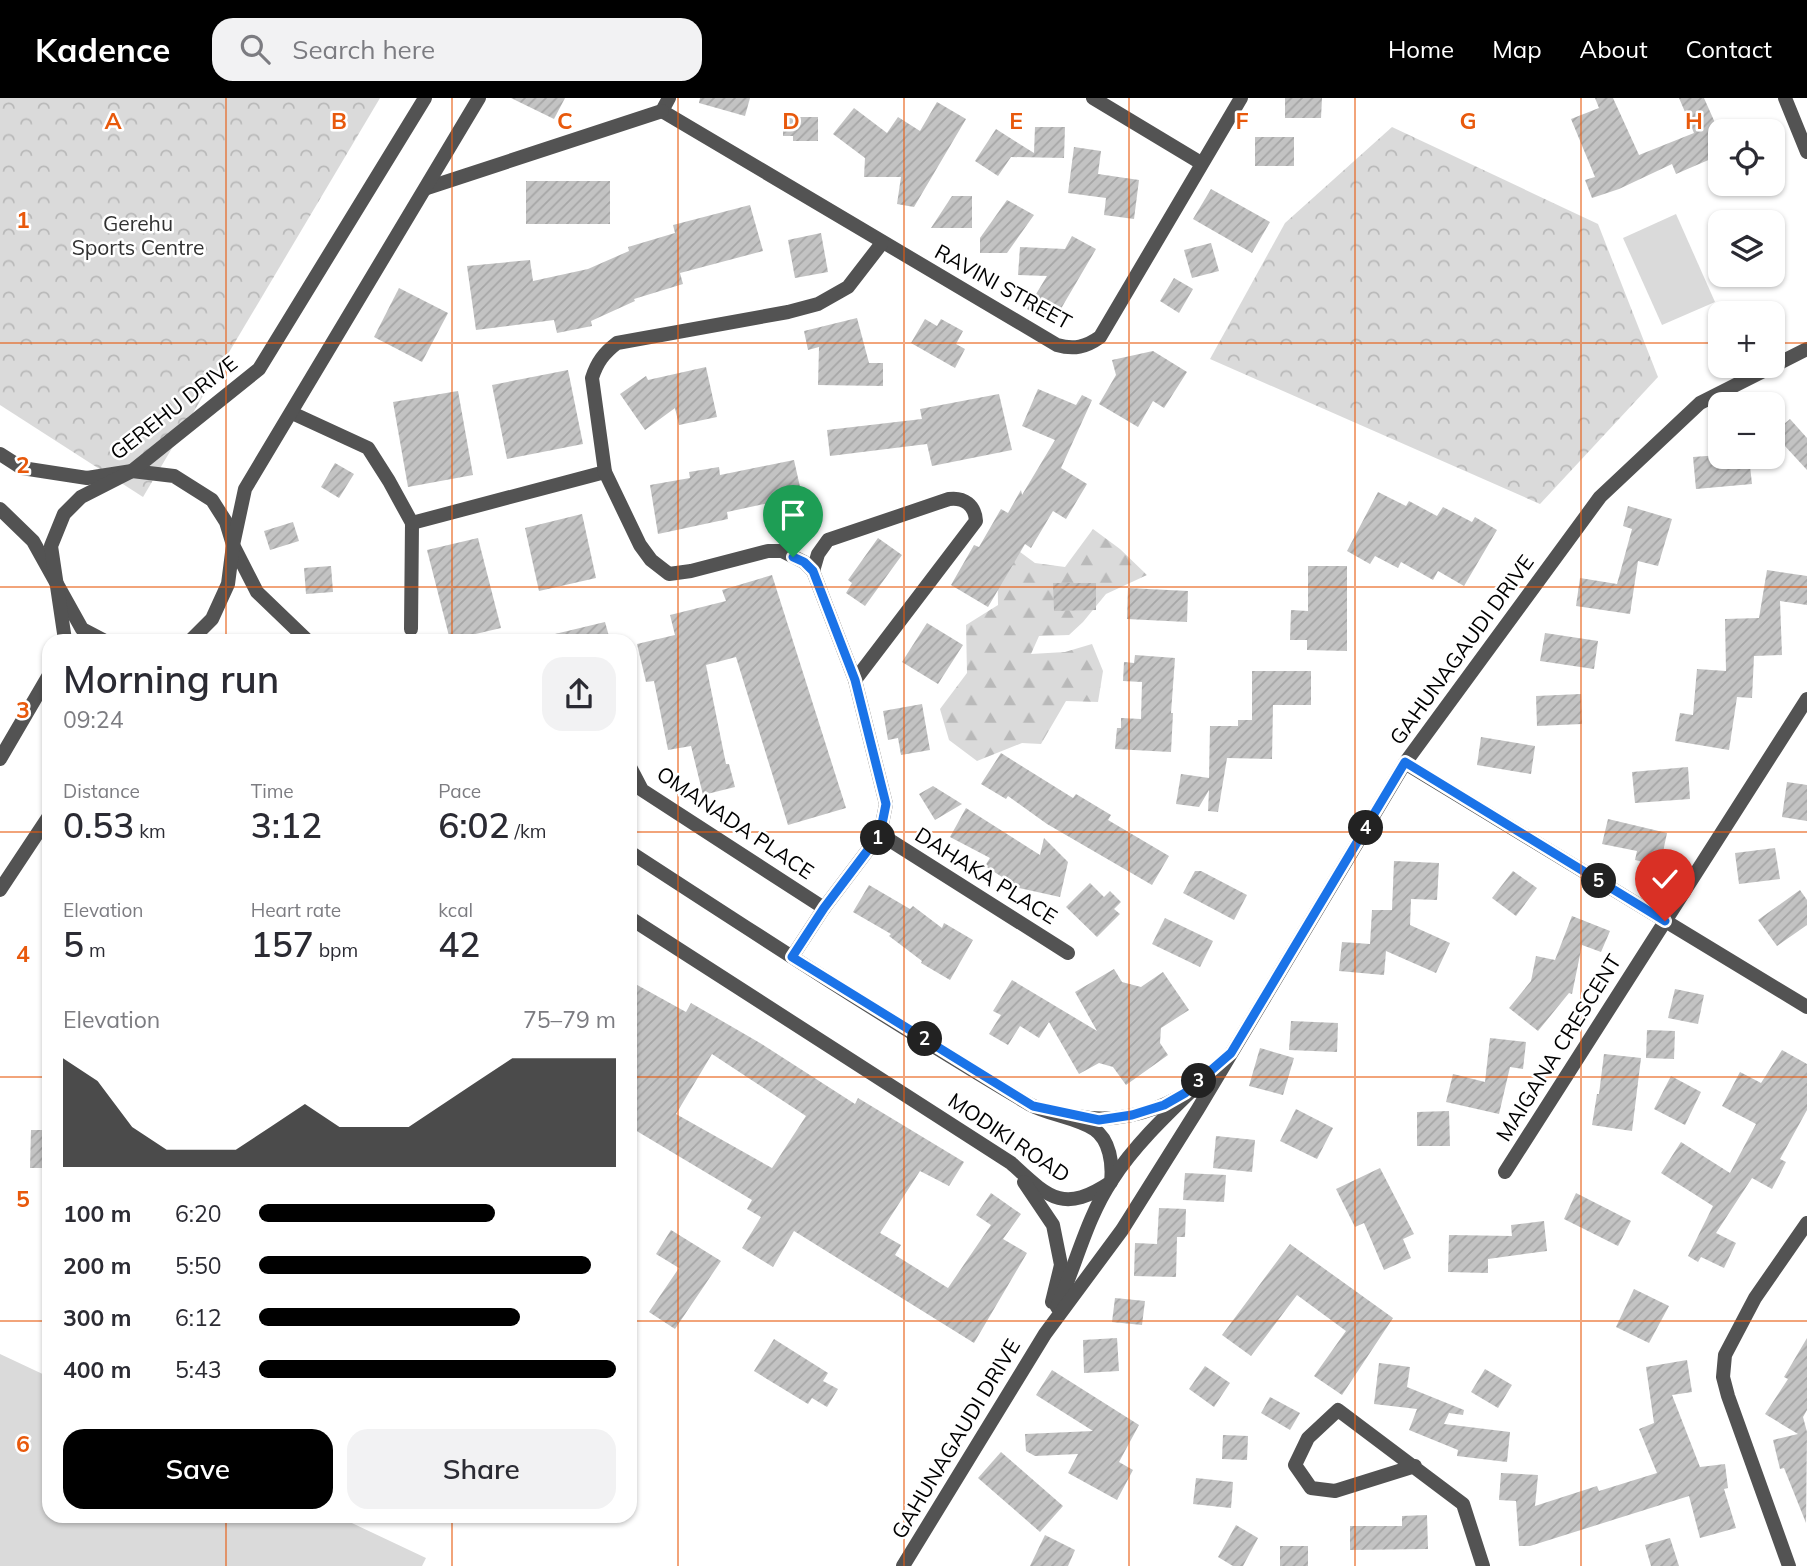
<!DOCTYPE html>
<meta charset="utf-8">
<style>
:root{--surface:#fff;--page:#f2f2f3;--text:#2b2b33;--muted:#7c7c81;--accent:#000}
body{margin:0;font-family:Mulish,sans-serif;background:var(--page);color:var(--text);height:100vh;display:flex;flex-direction:column;font-size:26px;white-space:nowrap}
*{box-sizing:border-box;margin:0}
p{font-size:23px;color:var(--muted)}
.icon{flex:none;width:38px;height:38px;fill:none;stroke:currentColor;stroke-width:2;stroke-linecap:round;stroke-linejoin:round}
.map{position:relative;flex:1;overflow:hidden}
.side{position:absolute;left:42px;top:536px;width:595px;height:889px;display:flex;flex-direction:column;background:var(--surface);border-radius:21px;box-shadow:0 2px 5px #0004}
.side>*{flex:none}
.controls{position:absolute;left:1708px;top:21px;display:grid;gap:14px}
.controls a{display:grid;place-items:center;width:77px;height:77px;border-radius:14px;background:var(--surface);box-shadow:0 2px 5px #0004;font-size:35px}
.pin{position:absolute;display:grid;place-items:center;width:60px;height:60px;color:#fff;margin:-72px -30px;border-radius:50% 50% 50% 0;rotate:-45deg;box-shadow:0 0 7px #0007}
.pin .icon{rotate:45deg}
.km{position:absolute;width:35px;height:35px;margin:-18px;border-radius:50%;background:#222;color:#fff;font-size:19px;line-height:35px;text-align:center}
.round{display:grid;place-items:center;flex:none;width:74px;height:74px;border-radius:21px;background:var(--page)}
.headline{display:flex;align-items:center;justify-content:space-between;height:119px;padding:0 21px}
h1{font-size:38px;font-weight:600;line-height:52px}
.metrics{display:grid;grid-template-columns:repeat(3,1fr);gap:10px;height:119px;padding:7px 21px}
.metrics div{display:grid;align-content:center}
.metrics b{font-size:35px;font-weight:600}
.metrics small{font-size:19px;font-weight:400}
.metrics p{font-size:19px}
.chart{height:196px;padding:14px 21px}
.chart p{display:flex;justify-content:space-between}
.chart svg{width:100%;height:126px;margin-top:7px;fill:var(--accent);opacity:.7}
.button{display:flex;gap:14px;margin-top:auto;padding:14px 21px}
.button a{flex:1;height:80px;border-radius:21px;background:var(--accent);color:#fff;font-size:28px;font-weight:600;line-height:80px;text-align:center}
.button a+a{background:var(--page);color:var(--text)}
ul{padding:0 21px;list-style:none;font-size:23px}
li{display:grid;grid-template-columns:112px 84px 1fr;align-items:center;height:52px}
li i{height:18px;border-radius:9px;background:var(--accent)}
header{display:flex;align-items:center;gap:42px;box-sizing:border-box;height:98px;padding:0 35px;background:var(--accent);color:#fff}
header strong{font-size:33px}
nav{display:flex;gap:38px;margin-inline-start:auto;font-size:24px}
.search{width:490px;height:63px;background:var(--page);display:flex;align-items:center;gap:18px;box-sizing:border-box;padding:0 24px;border-radius:21px;color:var(--muted);font-size:26px}
.map>svg:first-child{display:block}
</style>
<header>
<strong>Kadence</strong>
<div class="search"><svg class="icon" aria-label="search" viewBox="0 0 24 24"><circle cx="10" cy="10" r="6"/><path d="M15 15l6 6"/></svg>Search here</div>
<nav><a>Home</a><a>Map</a><a>About</a><a>Contact</a></nav>
</header>
<div class="map">
<svg width="1807" height="1468" viewBox="0 0 1807 1468">
<defs>
<pattern id="forest-firs" width="22" height="20" patternUnits="userSpaceOnUse" patternTransform="scale(1.75)"><rect width="22" height="20" fill="#dadada"/><path d="M5 1l3.5 6h-7zM16 11l3.5 6h-7z" fill="#b9b9b9"/></pattern>
<pattern id="park-crowns" width="20" height="18" patternUnits="userSpaceOnUse" patternTransform="scale(1.75)"><rect width="20" height="18" fill="#dadada"/><path d="M2 6a3 3 0 1 1 6 0M12 15a3 3 0 1 1 6 0" fill="none" stroke="#b9b9b9"/></pattern>
<pattern id="building-hatch" width="6" height="6" patternUnits="userSpaceOnUse" patternTransform="scale(1.75)"><rect width="6" height="6" fill="#c3c3c3"/><path d="M-1 1l2-2M0 6l6-6M5 7l2-2" fill="none" stroke="#a6a6a6"/></pattern>
</defs>
<rect width="100%" height="100%" fill="#fff"/>
<polygon fill="url(#forest-firs)" points="1093,431 1120,451 1147,477 1106,496 1083,524 1069,537 1039,538 1031,556 1065,554 1092,546 1103,573 1098,604 1066,603 1041,646 1022,645 977,663 949,642 940,611 967,575 966,527 998,507 997,437 1035,465 1065,469"/>
<g fill="url(#park-crowns)">
<polygon points="0,0 380,0 143,399 0,307"/>
<polygon points="1392,29 1598,126 1658,279 1540,406 1210,261 1285,125"/>
</g>
<g fill="#dadada">
<polygon points="1676,116 1715,204 1662,227 1623,140"/>
<polygon points="0,1256 49,1279 49,1418 337,1418 426,1460 422,1468 0,1468"/>
</g>
<g fill="url(#building-hatch)" fill-rule="evenodd">
<polygon points="511,0 565,0 554,21"/>
<polygon points="700,0 750,0 745,18 699,5"/>
<polygon points="1285,0 1322,0 1321,20 1285,20"/>
<polygon points="1595,0 1613,0 1639,57 1694,35 1679,0 1704,0 1720,36 1720,57 1676,76 1672,66 1619,91 1592,100 1585,82 1595,79 1571,21 1599,10"/>
<polygon points="937,4 966,21 914,109 897,106 901,79 864,79 865,60 833,36 854,10 887,35 898,19 920,33"/>
<polygon points="783,19 818,19 818,43 793,43 793,38 783,38"/>
<polygon points="1035,29 1065,29 1064,60 1011,59 998,78 975,63 996,31 1034,55"/>
<rect x="1255" y="39" width="39" height="29"/>
<polygon points="1074,49 1101,53 1098,76 1139,82 1134,121 1104,117 1106,100 1068,95"/>
<rect x="526" y="83" width="84" height="43"/>
<polygon points="1211,91 1270,124 1252,155 1193,121"/>
<polygon points="952,98 972,98 972,130 931,130"/>
<polygon points="1007,102 1034,117 1007,155 980,155 980,140"/>
<polygon points="750,107 763,153 680,175 683,186 634,201 635,203 591,223 592,228 557,235 554,222 476,232 467,168 530,162 533,183 588,171 629,153 628,149 675,135 673,127"/>
<polygon points="821,135 828,174 795,180 788,142"/>
<polygon points="1072,138 1096,151 1052,226 1027,211 1047,178 1018,177 1020,149 1065,151"/>
<polygon points="1211,145 1219,173 1192,180 1184,152"/>
<polygon points="1174,180 1193,191 1179,215 1160,203"/>
<polygon points="399,190 448,215 422,264 374,239"/>
<polygon points="857,220 869,265 883,265 883,288 818,287 819,249 808,252 804,233"/>
<polygon points="925,221 937,228 941,221 963,233 956,246 965,251 955,270 911,245"/>
<polygon points="1153,253 1187,274 1164,310 1153,303 1138,329 1099,306 1116,277 1112,262"/>
<polygon points="706,269 717,319 679,327 675,310 645,332 620,296 646,278 648,282"/>
<polygon points="568,272 583,346 507,361 492,287"/>
<polygon points="1038,291 1076,307 1082,297 1092,302 1061,370 1087,386 1066,421 1053,413 1031,450 1025,446 988,509 951,487 974,447 979,449 1001,411 1008,415 1021,392 1022,397 1055,342 1022,328"/>
<polygon points="458,293 473,377 408,389 393,304"/>
<polygon points="999,296 1012,352 932,368 927,346 830,358 827,332 922,321 920,311"/>
<polygon points="1790,321 1807,340 1807,372 1773,335"/>
<polygon points="1720,357 1720,359 1749,359 1752,386 1696,391 1693,359"/>
<polygon points="794,362 802,398 727,414 728,421 658,436 650,387 690,380 689,374 719,369 720,377"/>
<polygon points="335,365 354,376 339,400 321,389"/>
<polygon points="1378,394 1406,408 1409,403 1437,418 1443,409 1472,424 1475,419 1497,432 1464,488 1438,473 1433,482 1401,464 1398,470 1375,458 1370,466 1347,453"/>
<polygon points="1628,408 1672,421 1658,468 1638,463 1630,516 1576,508 1580,480 1617,486 1632,431 1623,428"/>
<polygon points="582,416 596,480 539,493 525,430"/>
<polygon points="293,424 299,443 270,452 264,433"/>
<polygon points="478,440 501,530 450,542 427,452"/>
<polygon points="878,440 902,457 865,508 846,495 852,485 848,482"/>
<polygon points="331,468 333,494 306,496 304,470"/>
<polygon points="1308,468 1347,468 1347,553 1307,552 1307,542 1290,542 1291,512 1308,513"/>
<polygon points="1767,472 1807,478 1807,507 1780,503 1782,557 1754,558 1752,600 1737,599 1729,652 1675,643 1680,615 1693,617 1697,571 1726,573 1725,521 1759,520"/>
<polygon points="772,477 846,710 788,727 736,559 706,567 726,666 729,666 735,689 703,697 691,648 668,652 654,583 646,584 637,546 675,537 670,517 726,503 722,492"/>
<polygon points="1053,485 1096,485 1096,512 1054,513"/>
<polygon points="1128,490 1188,493 1187,524 1127,521"/>
<polygon points="605,524 610,542 556,542 555,536"/>
<polygon points="927,525 963,547 938,586 902,564"/>
<polygon points="1545,535 1598,543 1594,571 1540,563"/>
<polygon points="1135,557 1175,560 1171,615 1173,615 1171,654 1115,651 1117,630 1121,630 1121,620 1141,621 1142,584 1123,583 1124,564 1134,565"/>
<polygon points="1252,573 1311,573 1311,607 1273,607 1272,661 1227,660 1218,714 1208,713 1209,692 1199,709 1176,706 1181,676 1209,680 1210,628 1238,628 1238,622 1252,622"/>
<polygon points="1581,596 1582,626 1537,628 1536,598"/>
<polygon points="922,606 930,652 901,657 898,640 888,642 883,613"/>
<polygon points="1481,639 1535,648 1531,676 1477,667"/>
<polygon points="1001,655 1073,700 1076,696 1111,717 1108,722 1169,758 1152,787 1047,726 1008,698 1006,701 981,686"/>
<polygon points="1688,669 1690,701 1635,705 1632,674"/>
<polygon points="1787,684 1807,687 1807,723 1782,719"/>
<polygon points="933,688 962,706 935,722 919,696"/>
<polygon points="966,710 1040,757 1044,740 1068,764 1060,799 1019,790 985,768 990,760 950,739"/>
<polygon points="1608,721 1667,735 1660,768 1635,762 1637,753 1602,746"/>
<polygon points="1775,750 1780,781 1739,786 1735,755"/>
<polygon points="1394,763 1439,765 1437,802 1411,801 1410,827 1450,845 1436,875 1386,853 1384,877 1339,873 1342,844 1370,846 1372,812 1392,812"/>
<polygon points="1195,773 1201,773 1247,797 1234,822 1183,795"/>
<polygon points="1513,773 1537,790 1516,818 1492,800"/>
<polygon points="1090,785 1104,799 1110,793 1121,804 1114,811 1120,816 1097,839 1066,809"/>
<polygon points="869,787 910,811 913,808 942,830 944,825 973,842 950,882 921,865 922,863 889,838 891,836 853,814"/>
<polygon points="1800,792 1807,802 1807,827 1777,848 1758,822"/>
<polygon points="1572,818 1610,833 1601,854 1582,847 1572,896 1569,895 1538,933 1509,910 1531,883 1536,858 1555,862"/>
<polygon points="1165,820 1213,843 1200,869 1152,846"/>
<polygon points="1114,871 1122,884 1141,889 1163,874 1189,912 1161,930 1160,945 1168,957 1126,987 1113,969 1099,965 1079,976 1049,924 1039,940 1020,928 1008,947 989,936 1001,917 993,913 1012,882 1097,933 1075,894"/>
<path d="M630,883L686,914L691,905L760,945L855,1006L858,1000L964,1064L949,1088L920,1073L880,1135L901,1147L895,1157L948,1190L991,1127L976,1117L991,1095L1021,1116L1003,1141L1027,1155L974,1245L794,1133L773,1169L742,1150L761,1119L747,1111L752,1102L630,1029ZM712,956L806,1018L772,1070L676,1016Z"/>
<polygon points="1675,891 1704,897 1698,926 1668,920"/>
<polygon points="1291,923 1338,925 1337,954 1289,952"/>
<polygon points="1647,932 1675,933 1674,961 1646,960"/>
<polygon points="1490,940 1526,944 1523,971 1510,969 1499,1016 1446,1004 1453,976 1485,984"/>
<polygon points="1260,950 1294,960 1283,997 1249,988"/>
<polygon points="1782,952 1807,966 1807,1012 1780,1061 1786,1064 1772,1091 1752,1080 1716,1135 1736,1145 1724,1170 1701,1159 1698,1164 1688,1158 1713,1108 1661,1075 1681,1044 1730,1075 1756,1026 1722,1008 1740,974 1761,985"/>
<polygon points="1604,956 1641,960 1632,1033 1592,1027 1597,996 1599,996"/>
<polygon points="1671,978 1701,994 1685,1027 1654,1011"/>
<polygon points="1296,1011 1333,1030 1317,1061 1280,1043"/>
<polygon points="1449,1013 1450,1048 1417,1048 1417,1014"/>
<polygon points="31,1032 49,1032 49,1070 30,1070"/>
<polygon points="1216,1038 1255,1042 1252,1074 1213,1070"/>
<polygon points="1380,1070 1414,1136 1403,1141 1411,1160 1384,1172 1364,1125 1355,1129 1336,1091"/>
<polygon points="1185,1075 1226,1077 1224,1104 1183,1102"/>
<polygon points="1576,1095 1631,1123 1618,1148 1564,1121"/>
<polygon points="1159,1110 1186,1111 1185,1139 1177,1139 1176,1179 1134,1178 1135,1145 1157,1146"/>
<polygon points="1544,1123 1547,1153 1488,1161 1488,1175 1448,1174 1449,1137 1512,1138 1511,1127"/>
<polygon points="671,1132 721,1163 675,1231 649,1214 679,1170 656,1156"/>
<polygon points="1290,1146 1393,1220 1342,1297 1314,1278 1346,1233 1297,1197 1251,1258 1222,1237"/>
<polygon points="1634,1191 1669,1208 1649,1245 1616,1229"/>
<polygon points="1115,1200 1145,1203 1142,1227 1112,1224"/>
<polygon points="1117,1240 1119,1273 1084,1275 1083,1242"/>
<polygon points="1807,1240 1807,1312 1803,1319 1807,1334 1806,1425 1784,1370 1780,1371 1773,1342 1798,1336 1765,1316 1788,1281 1784,1279"/>
<polygon points="774,1241 828,1275 823,1283 838,1291 827,1309 812,1300 808,1306 754,1273"/>
<polygon points="1687,1262 1692,1294 1672,1297 1700,1369 1725,1366 1728,1390 1724,1391 1736,1430 1700,1440 1689,1398 1530,1448 1519,1448 1516,1403 1499,1402 1501,1375 1538,1377 1535,1408 1597,1388 1599,1393 1657,1375 1639,1331 1654,1325 1646,1269"/>
<polygon points="1379,1265 1410,1269 1407,1289 1464,1312 1463,1317 1449,1315 1444,1326 1510,1334 1507,1364 1457,1358 1458,1352 1409,1332 1417,1311 1374,1306"/>
<polygon points="1205,1268 1230,1285 1214,1309 1189,1291"/>
<polygon points="1485,1271 1512,1287 1498,1310 1471,1294"/>
<polygon points="1052,1272 1139,1327 1119,1364 1133,1372 1117,1402 1068,1375 1078,1356 1035,1358 1026,1353 1025,1336 1093,1333 1036,1297"/>
<polygon points="1270,1299 1300,1315 1290,1332 1261,1315"/>
<polygon points="1223,1337 1248,1338 1247,1362 1222,1361"/>
<polygon points="1001,1354 1063,1408 1040,1434 978,1380"/>
<polygon points="1196,1380 1233,1384 1231,1410 1193,1406"/>
<polygon points="1427,1417 1428,1451 1350,1452 1350,1428 1402,1428 1402,1418"/>
<polygon points="1236,1427 1258,1440 1243,1468 1233,1468 1218,1459"/>
<polygon points="1045,1437 1075,1452 1068,1468 1030,1468"/>
<polygon points="1670,1440 1679,1468 1651,1468 1645,1447"/>
<rect x="1280" y="1448" width="28" height="20"/>
</g>
<g fill="none" stroke-linecap="round" stroke-linejoin="round">
<g stroke="#535353" stroke-width="14">
<path d="M669,0L662,13L1057,247C1074,252 1086,249 1100,239L1241,0"/>
<polyline points="1093,0 1201,65"/>
<polyline points="1785,0 1807,54"/>
<polyline points="427,90 662,13"/>
<polyline points="292,315 368,350 389,383 412,425 411,531"/>
<polyline points="0,356 22,370 87,380 132,373 174,378 212,402 226,424 233,447 257,494 307,542"/>
<polyline points="0,411 33,443 82,531 103,542"/>
<polyline points="412,425 605,374"/>
<path d="M813,473L818,456L828,442L949,401C964,399 975,407 976,423L855,582"/>
<polyline points="1405,665 1807,909"/>
<polyline points="630,669 642,692 824,810"/>
<polyline points="880,736 1068,855"/>
<path d="M630,754C762,840 894,926 1029,1006C1049,1017 1075,1019 1094,1031C1110,1042 1113,1066 1111,1084C1063,1116 1049,1100 1011,1065L630,820"/>
<path d="M792,859L824,810L880,736L886,706L855,582L813,473L804,464L782,453H768L691,473L669,476L651,462L640,447L605,374L592,280C597,264 604,255 617,245L788,214L818,206L848,189L882,145"/>
<path d="M1078,1018C1112,1025 1149,1016 1179,999"/>
<polyline points="1505,1074 1807,601"/>
<polyline points="1024,1084 1053,1127 1061,1167 1052,1204"/>
<path d="M1057,1209C1076,1167 1086,1121 1112,1082C1140,1039 1181,1004 1217,968"/>
<polyline points="1415,1368 1335,1393 1311,1390 1295,1367 1308,1340 1338,1312 1463,1406 1483,1468"/>
<polyline points="903,1468 1045,1236 1122,1132 1198,1011 1405,665 1600,399 1700,305 1807,251"/>
<polyline points="1789,1468 1728,1298 1723,1279 1725,1257 1755,1200 1807,1125"/>
</g>
<g stroke="#535353" stroke-width="14">
<polyline points="65,542 51,448 64,416 81,399 132,373 259,271 425,0"/>
<polyline points="191,542 212,521 228,486 233,447 245,391 479,0"/>
<polyline points="0,661 49,577"/>
<polyline points="0,792 49,718"/>
</g>
</g>
<g fill="none" stroke-linecap="round" stroke-linejoin="round">
<defs>
<polyline id="route" points="793,459 804,464 813,473 855,582 886,706 880,736 824,810 792,859 1033,1008 1099,1022 1132,1017 1164,1007 1185,995 1231,955 1405,664 1665,823"/>
</defs>
<use href="#route" stroke="#fff" stroke-width="14"/>
<use href="#route" stroke="#1a73e8" stroke-width="9"/>
</g>
<path fill="none" stroke="#e8590c" stroke-width="2" stroke-opacity="0.55" d="M226,0V542M452,0V542M678,0V1468M904,0V1468M1129,0V1468M1355,0V1468M1581,0V1468M0,245H1720M1773,245H1807M0,489H1807M0,734H49M630,734H1807M0,979H49M630,979H1807M0,1223H49M630,1223H1807M226,1418V1468M452,1418V1468"/>
<g text-anchor="middle" stroke-width="5" stroke-linejoin="round" paint-order="stroke">
<g font-size="21" fill="#313131" stroke="#fff">
<text x="138" y="133">Gerehu<tspan x="138" dy="24">Sports Centre</tspan></text>
</g>
<g font-size="21" fill="#000" stroke="#fff">
<text transform="translate(1003 189) rotate(29)" y="7">RAVINI STREET</text>
<text transform="translate(174 310) rotate(-38)" y="7">GEREHU DRIVE</text>
<text transform="translate(1462 552) rotate(-54)" y="7">GAHUNAGAUDI DRIVE</text>
<text transform="translate(735 725) rotate(34)" y="7">OMANADA PLACE</text>
<text transform="translate(986 778) rotate(32)" y="7">DAHAKA PLACE</text>
<text transform="translate(1559 950) rotate(-58)" y="7">MAIGANA CRESCENT</text>
<text transform="translate(1009 1040) rotate(34)" y="7">MODIKI ROAD</text>
<text transform="translate(956 1341) rotate(-59)" y="7">GAHUNAGAUDI DRIVE</text>
</g>
</g>
<g font-size="23" text-anchor="middle" font-weight="bold" fill="#e8590c" stroke="#fff" stroke-width="5" stroke-linejoin="round" paint-order="stroke">
<text x="113" y="31">A</text>
<text x="339" y="31">B</text>
<text x="565" y="31">C</text>
<text x="791" y="31">D</text>
<text x="1016" y="31">E</text>
<text x="1242" y="31">F</text>
<text x="1468" y="31">G</text>
<text x="1694" y="31">H</text>
<text x="23" y="130">1</text>
<text x="23" y="375">2</text>
<text x="23" y="620">3</text>
<text x="23" y="864">4</text>
<text x="23" y="1109">5</text>
<text x="23" y="1354">6</text>
</g>
</svg>
<div class="controls">
<a><svg class="icon" aria-label="locate" viewBox="0 0 24 24"><circle cx="12" cy="12" r="6"/><path d="M12 2v4M12 18v4M2 12h4M18 12h4"/></svg></a>
<a><svg class="icon" aria-label="layers" viewBox="0 0 24 24"><path d="M12 4l9 5-9 5-9-5zM3 14l9 5 9-5"/></svg></a>
<a>+</a>
<a>−</a>
</div>
<div class="pin" style="left:793px;top:459px;background:#1e9e55"><svg class="icon" aria-label="arrive" viewBox="0 0 24 24"><path d="M6 21V4h12l-3 4 3 4H6"/></svg></div>
<div class="pin" style="left:1665px;top:823px;background:#d93025"><svg class="icon" aria-label="check" viewBox="0 0 24 24"><path d="M5 12l5 5 9-10"/></svg></div>
<b class="km" style="left:878px;top:740px">1</b>
<b class="km" style="left:925px;top:941px">2</b>
<b class="km" style="left:1199px;top:983px">3</b>
<b class="km" style="left:1366px;top:730px">4</b>
<b class="km" style="left:1599px;top:783px">5</b>
<section class="side">
<div class="headline"><div><h1>Morning run</h1><p>09:24</p></div><a class="round"><svg class="icon" aria-label="share" viewBox="0 0 24 24"><path d="M12 15V3M7 8l5-5 5 5M5 13v7h14v-7"/></svg></a></div>
<div class="metrics">
<div><p>Distance</p><b>0.53<small> km</small></b></div>
<div><p>Time</p><b>3:12</b></div>
<div><p>Pace</p><b>6:02<small> /km</small></b></div>
</div>
<div class="metrics">
<div><p>Elevation</p><b>5<small> m</small></b></div>
<div><p>Heart rate</p><b>157<small> bpm</small></b></div>
<div><p>kcal</p><b>42</b></div>
</div>
<div class="chart"><p><span>Elevation</span>75–79 m</p>
<svg viewBox="0 0 160 44" preserveAspectRatio="none"><path d="M0 44V6L10 14L20 30L30 38L40 38L50 38L60 30L70 22L80 30L90 30L100 30L110 22L120 14L130 6L140 6L150 6L160 6V44z"/></svg>
</div>
<ul>
<li><b>100 m</b>6:20<i style="width:66%"></i></li>
<li><b>200 m</b>5:50<i style="width:93%"></i></li>
<li><b>300 m</b>6:12<i style="width:73%"></i></li>
<li><b>400 m</b>5:43<i style="width:100%"></i></li>
</ul>
<div class="button"><a>Save</a><a>Share</a></div>
</section>
</div>
